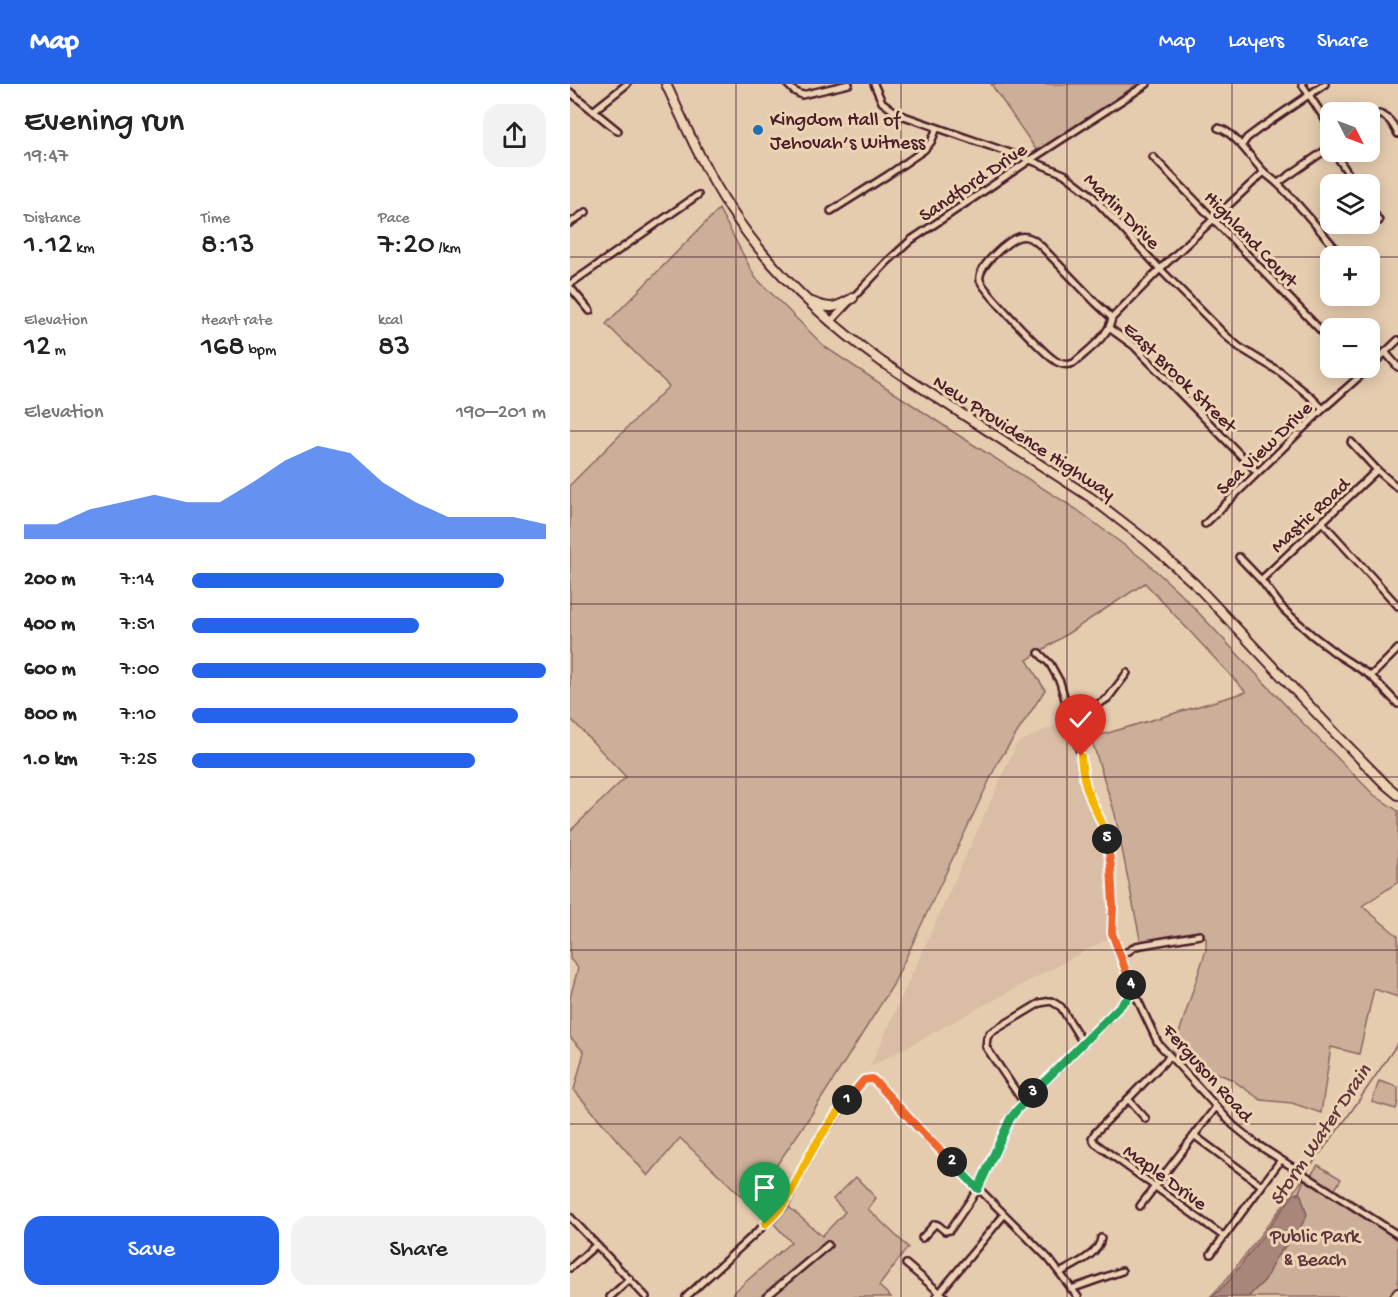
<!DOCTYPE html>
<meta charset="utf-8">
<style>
:root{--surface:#fff;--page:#f2f2f2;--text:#222;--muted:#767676;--accent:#2563eb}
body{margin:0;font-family:"Gochi Hand",sans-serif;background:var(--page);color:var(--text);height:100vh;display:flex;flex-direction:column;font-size:22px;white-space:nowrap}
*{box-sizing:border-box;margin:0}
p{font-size:20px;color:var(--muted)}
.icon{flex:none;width:33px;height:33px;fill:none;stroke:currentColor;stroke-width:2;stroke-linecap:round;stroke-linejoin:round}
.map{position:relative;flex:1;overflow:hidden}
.details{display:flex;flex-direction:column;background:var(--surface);width:570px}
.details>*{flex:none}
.needle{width:39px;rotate:132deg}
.buttons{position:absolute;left:750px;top:18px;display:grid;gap:12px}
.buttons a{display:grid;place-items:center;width:60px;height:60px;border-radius:12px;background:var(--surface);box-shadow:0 3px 15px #0003;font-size:30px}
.pin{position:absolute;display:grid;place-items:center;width:51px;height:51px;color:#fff;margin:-62px -26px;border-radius:50% 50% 50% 0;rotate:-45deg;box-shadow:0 0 6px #0007}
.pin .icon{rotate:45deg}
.km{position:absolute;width:30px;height:30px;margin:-15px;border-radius:50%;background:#222;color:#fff;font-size:16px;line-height:30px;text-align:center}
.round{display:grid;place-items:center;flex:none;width:63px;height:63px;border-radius:18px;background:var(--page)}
.overview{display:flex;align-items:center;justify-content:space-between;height:102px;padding:0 24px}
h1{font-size:33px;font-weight:600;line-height:45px}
.stats{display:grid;grid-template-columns:repeat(3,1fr);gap:9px;height:102px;padding:6px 24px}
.stats div{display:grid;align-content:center}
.stats b{font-size:30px;font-weight:600}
.stats small{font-size:16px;font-weight:400}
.stats p{font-size:16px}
.chart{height:168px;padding:12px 24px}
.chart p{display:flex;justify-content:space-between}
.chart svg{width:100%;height:108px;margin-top:6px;fill:var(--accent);opacity:.7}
.button{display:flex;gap:12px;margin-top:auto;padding:12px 24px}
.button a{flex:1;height:69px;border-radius:18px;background:var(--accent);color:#fff;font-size:24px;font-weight:600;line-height:69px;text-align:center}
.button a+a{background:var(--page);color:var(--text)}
ul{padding:0 24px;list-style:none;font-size:20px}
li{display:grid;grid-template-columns:96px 72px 1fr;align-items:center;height:45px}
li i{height:15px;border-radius:8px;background:var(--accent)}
header{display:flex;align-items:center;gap:36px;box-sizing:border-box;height:84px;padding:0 30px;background:var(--accent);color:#fff}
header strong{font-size:28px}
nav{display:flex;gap:33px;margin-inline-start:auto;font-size:21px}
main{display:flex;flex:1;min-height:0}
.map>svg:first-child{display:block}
</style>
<header>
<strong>Map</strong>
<nav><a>Map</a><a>Layers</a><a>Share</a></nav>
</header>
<main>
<section class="details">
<div class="overview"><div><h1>Evening run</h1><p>19:47</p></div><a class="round"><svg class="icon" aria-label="share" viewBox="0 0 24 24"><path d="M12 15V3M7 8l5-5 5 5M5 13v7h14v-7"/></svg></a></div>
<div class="stats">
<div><p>Distance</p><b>1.12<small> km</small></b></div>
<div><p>Time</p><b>8:13</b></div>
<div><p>Pace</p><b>7:20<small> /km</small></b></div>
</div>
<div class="stats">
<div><p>Elevation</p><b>12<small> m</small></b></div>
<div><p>Heart rate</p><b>168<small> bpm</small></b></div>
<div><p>kcal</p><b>83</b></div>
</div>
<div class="chart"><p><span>Elevation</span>190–201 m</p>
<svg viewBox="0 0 160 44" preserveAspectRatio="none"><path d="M0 44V38L10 38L20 32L30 29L40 26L50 29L60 29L70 21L80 12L90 6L100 9L110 21L120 29L130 35L140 35L150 35L160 38V44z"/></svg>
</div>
<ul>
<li><b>200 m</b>7:14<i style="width:88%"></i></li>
<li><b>400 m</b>7:51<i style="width:64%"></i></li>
<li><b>600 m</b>7:00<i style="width:100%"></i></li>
<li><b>800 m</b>7:10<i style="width:92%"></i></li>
<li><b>1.0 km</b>7:25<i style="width:80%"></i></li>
</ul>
<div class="button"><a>Save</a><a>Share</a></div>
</section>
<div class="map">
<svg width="828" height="1213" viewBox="0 0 828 1213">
<rect width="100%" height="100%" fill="#e6ccaf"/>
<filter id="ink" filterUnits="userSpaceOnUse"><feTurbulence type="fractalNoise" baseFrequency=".0167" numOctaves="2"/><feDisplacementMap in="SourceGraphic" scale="12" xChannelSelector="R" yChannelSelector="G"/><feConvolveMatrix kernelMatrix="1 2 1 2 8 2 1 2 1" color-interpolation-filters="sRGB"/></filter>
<g filter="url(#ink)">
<polygon fill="#d9bda4" points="495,637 512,705 531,753 539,854 300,983 447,659"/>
<g fill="#ccaf99" stroke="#8b6762" stroke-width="1.5">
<polygon points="421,0 565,0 566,1 467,67"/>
<polygon points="149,125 185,193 255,263 388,351 506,425 574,476 610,509 723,629 804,711 828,727 828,798 792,822 828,852 828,913 804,905 789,970 761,963 751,1029 722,1019 691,1016 661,995 602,971 636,866 636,854 627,852 571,860 545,730 521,654 676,608 575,499 457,576 475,606 428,678 323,901 241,1031 180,1120 110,1054 78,1092 4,1006 14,968 0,953 0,914 8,884 0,875 0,747 56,693 0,634 0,401 99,302 36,240"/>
<polygon points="809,997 828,1003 828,1018 826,1025 802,1018"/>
<polygon points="748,1081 771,1095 764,1107 740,1092"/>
<polygon points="286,1093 306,1114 298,1125 338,1163 309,1202 321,1213 166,1213 163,1209 221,1158 204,1140 219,1123 252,1152 275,1128 263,1115"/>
<polygon points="733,1095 828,1155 828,1213 640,1213 656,1196"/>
</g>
<polygon fill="#a8877a" stroke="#825d5a" stroke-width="1.5" points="729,1109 731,1111 737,1131 730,1144 705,1175 695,1196 678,1213 642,1213 658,1198 724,1110"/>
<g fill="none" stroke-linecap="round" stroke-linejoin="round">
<g stroke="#825d5a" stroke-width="1.5">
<polyline points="736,1088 776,1035 828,959"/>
<polyline points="728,1111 735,1093"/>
</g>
<defs>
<g id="minor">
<polyline points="217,0 224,7 232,11 279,0"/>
<polyline points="304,0 312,18 328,30 460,76 494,90 520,110 590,185 655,251 669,263 710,288 741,313 753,325"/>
<polyline points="732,0 760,43"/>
<polyline points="0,8 48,47"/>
<polyline points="23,27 57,0"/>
<path d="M800,36L809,30C819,33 823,40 828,50"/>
<path d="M648,44C663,46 682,76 694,88C698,92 703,95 708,100C731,122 751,148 772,172"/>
<polyline points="672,61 677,54 689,45 755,0"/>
<polyline points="764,68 785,100"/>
<polyline points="583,73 760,256"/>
<polyline points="708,99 760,63"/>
<polyline points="800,123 809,137"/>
<polyline points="261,127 318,91 354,66 361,58 367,44"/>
<polyline points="0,139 16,128"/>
<polyline points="0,200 128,111"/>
<polyline points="0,203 20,227"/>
<path d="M542,234L526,219L470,161C464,156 458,151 449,153C438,156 407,183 410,196C412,205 472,267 483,275C489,280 496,282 504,279C517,267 539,252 542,234L590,185L694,88"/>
<polyline points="260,238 317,178 341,156 460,76 577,0"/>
<polyline points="539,244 564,262 687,388"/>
<polyline points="815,268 828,283"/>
<polyline points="800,283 828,256"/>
<polyline points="781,358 807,386 828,404"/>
<polyline points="752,438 828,522"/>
<polyline points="635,440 753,325 799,284"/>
<polyline points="669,473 691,496 714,526 742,551 768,571 801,592 828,620"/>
<polyline points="691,496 807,386"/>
<polyline points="469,569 480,580 490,598 511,672 512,687 519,712 535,746 541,783 543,822 542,849 564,908 588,959 663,1041 685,1059 828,1151"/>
<polyline points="801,592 828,565"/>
<polyline points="500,634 532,618 538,614 557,589"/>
<polyline points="549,870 559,867 566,862 630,851"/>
<polyline points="599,973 525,1049 522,1054 525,1059 653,1152"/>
<polyline points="558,1015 576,1035"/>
<polyline points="454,1019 416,963 417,954 420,949 470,919 481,917 491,923 513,959"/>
<polyline points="625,1052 691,1101"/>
<polyline points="570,1122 646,1023"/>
<polyline points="0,1133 76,1213"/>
<polyline points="352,1154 365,1140 368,1141 375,1147 380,1146 408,1105 442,1031 564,908"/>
<polyline points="641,1170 711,1076"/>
<polyline points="336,1180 375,1213"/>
<polyline points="0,1184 26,1161"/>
<path d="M490,1189C503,1181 529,1171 531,1154"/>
<polyline points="501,1205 552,1187"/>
<polyline points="40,1213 60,1195"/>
<path d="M116,1213L200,1136L216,1119L236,1079L251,1052L289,1002C295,995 299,993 307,999L350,1046L479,1175L508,1213"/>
<polyline points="196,1213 258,1161"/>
<polyline points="366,1213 434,1131"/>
</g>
<g id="highway">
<path d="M96,0C116,43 135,87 161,126C200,186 254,236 312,278L520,413L577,457L625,500L767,651L816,701L828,711"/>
<path d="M242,218C260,226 266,224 283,214"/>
<polyline points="825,1213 828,1209"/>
</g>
</defs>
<use href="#minor" stroke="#4a1f2b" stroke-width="10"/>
<use href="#highway" stroke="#4a1f2b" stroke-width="12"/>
<use href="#minor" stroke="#ecd3b4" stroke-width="5"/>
<use href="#highway" stroke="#ecd3b4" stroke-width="8"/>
</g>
</g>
<g fill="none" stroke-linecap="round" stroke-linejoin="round" filter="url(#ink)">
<defs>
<path id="split-1" d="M195,1140C219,1119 222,1105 236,1078C247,1056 262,1036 277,1016"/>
<polyline id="split-2" points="277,1016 294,996 302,995 307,999 350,1046 382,1078"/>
<polyline id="split-3" points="382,1078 408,1105 440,1035 446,1027 463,1009"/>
<polyline id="split-4" points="463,1009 564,908 561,901"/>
<polyline id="split-5" points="537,755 541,783 543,822 542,849 561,901"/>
<path id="split-6" d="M511,672C512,685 514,698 519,711C525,727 533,737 537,755"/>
</defs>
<use href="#split-1" stroke="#fff" stroke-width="12"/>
<use href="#split-2" stroke="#fff" stroke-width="12"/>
<use href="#split-3" stroke="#fff" stroke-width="12"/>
<use href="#split-4" stroke="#fff" stroke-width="12"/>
<use href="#split-5" stroke="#fff" stroke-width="12"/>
<use href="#split-6" stroke="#fff" stroke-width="12"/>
<use href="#split-1" stroke="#f5b400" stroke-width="8"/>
<use href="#split-2" stroke="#f0652b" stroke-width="8"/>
<use href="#split-3" stroke="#22a559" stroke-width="8"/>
<use href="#split-4" stroke="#22a559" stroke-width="8"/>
<use href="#split-5" stroke="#f0652b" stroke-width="8"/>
<use href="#split-6" stroke="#f5b400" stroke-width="8"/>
</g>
<path fill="none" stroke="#4a1f2b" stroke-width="1.5" stroke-opacity="0.55" d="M166,0V1213M331,0V1213M497,0V1213M662,0V1213M0,173H760M800,173H828M0,347H828M0,520H828M0,693H828M0,866H828M0,1040H828"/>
<circle fill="#1f6fb2" stroke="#ecd3b4" stroke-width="2" cx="188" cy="46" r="6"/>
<g text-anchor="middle" stroke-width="6" stroke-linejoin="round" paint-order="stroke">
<g font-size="20" fill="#4a1f2b" stroke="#ecd3b4" text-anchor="start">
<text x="200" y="41">Kingdom Hall of<tspan x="200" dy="23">Jehovah’s Witness</tspan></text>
</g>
<g font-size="20" fill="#4a1f2b" stroke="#ecd3b4">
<text transform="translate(402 97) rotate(-34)" y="7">Sandford Drive</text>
<text transform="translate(553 126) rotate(45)" y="7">Marlin Drive</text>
<text transform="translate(682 154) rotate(46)" y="7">Highland Court</text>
<text transform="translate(611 292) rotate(44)" y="7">East Brook Street</text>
<text transform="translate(455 352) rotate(33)" y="7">New Providence Highway</text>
<text transform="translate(693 363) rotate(-44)" y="7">Sea View Drive</text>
<text transform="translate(739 430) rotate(-43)" y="7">Mastic Road</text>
<text transform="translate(639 988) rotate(48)" y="7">Ferguson Road</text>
<text transform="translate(596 1092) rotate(36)" y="7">Maple Drive</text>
</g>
<g font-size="20" fill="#5e353c" stroke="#ecd3b4">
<text x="745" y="1158">Public Park<tspan x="745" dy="23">&amp; Beach</tspan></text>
</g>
<g font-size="21" font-style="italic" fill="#62393f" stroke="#ecd3b4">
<text transform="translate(749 1050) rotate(-56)" y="7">Storm Water Drain</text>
</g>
</g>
</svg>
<div class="buttons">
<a><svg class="needle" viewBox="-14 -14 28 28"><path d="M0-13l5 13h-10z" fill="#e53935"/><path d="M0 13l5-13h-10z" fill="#767676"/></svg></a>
<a><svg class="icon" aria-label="layers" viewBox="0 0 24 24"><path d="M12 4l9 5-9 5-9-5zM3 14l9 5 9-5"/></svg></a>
<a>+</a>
<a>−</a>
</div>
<div class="pin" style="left:195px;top:1140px;background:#1e9e55"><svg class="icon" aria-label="arrive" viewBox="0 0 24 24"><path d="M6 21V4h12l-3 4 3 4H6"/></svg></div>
<div class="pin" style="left:511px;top:672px;background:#d93025"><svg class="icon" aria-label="check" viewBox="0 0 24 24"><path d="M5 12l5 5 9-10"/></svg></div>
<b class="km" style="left:277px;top:1016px">1</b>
<b class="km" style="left:382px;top:1078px">2</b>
<b class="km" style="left:463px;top:1009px">3</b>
<b class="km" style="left:561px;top:901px">4</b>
<b class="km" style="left:537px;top:755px">5</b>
</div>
</main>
